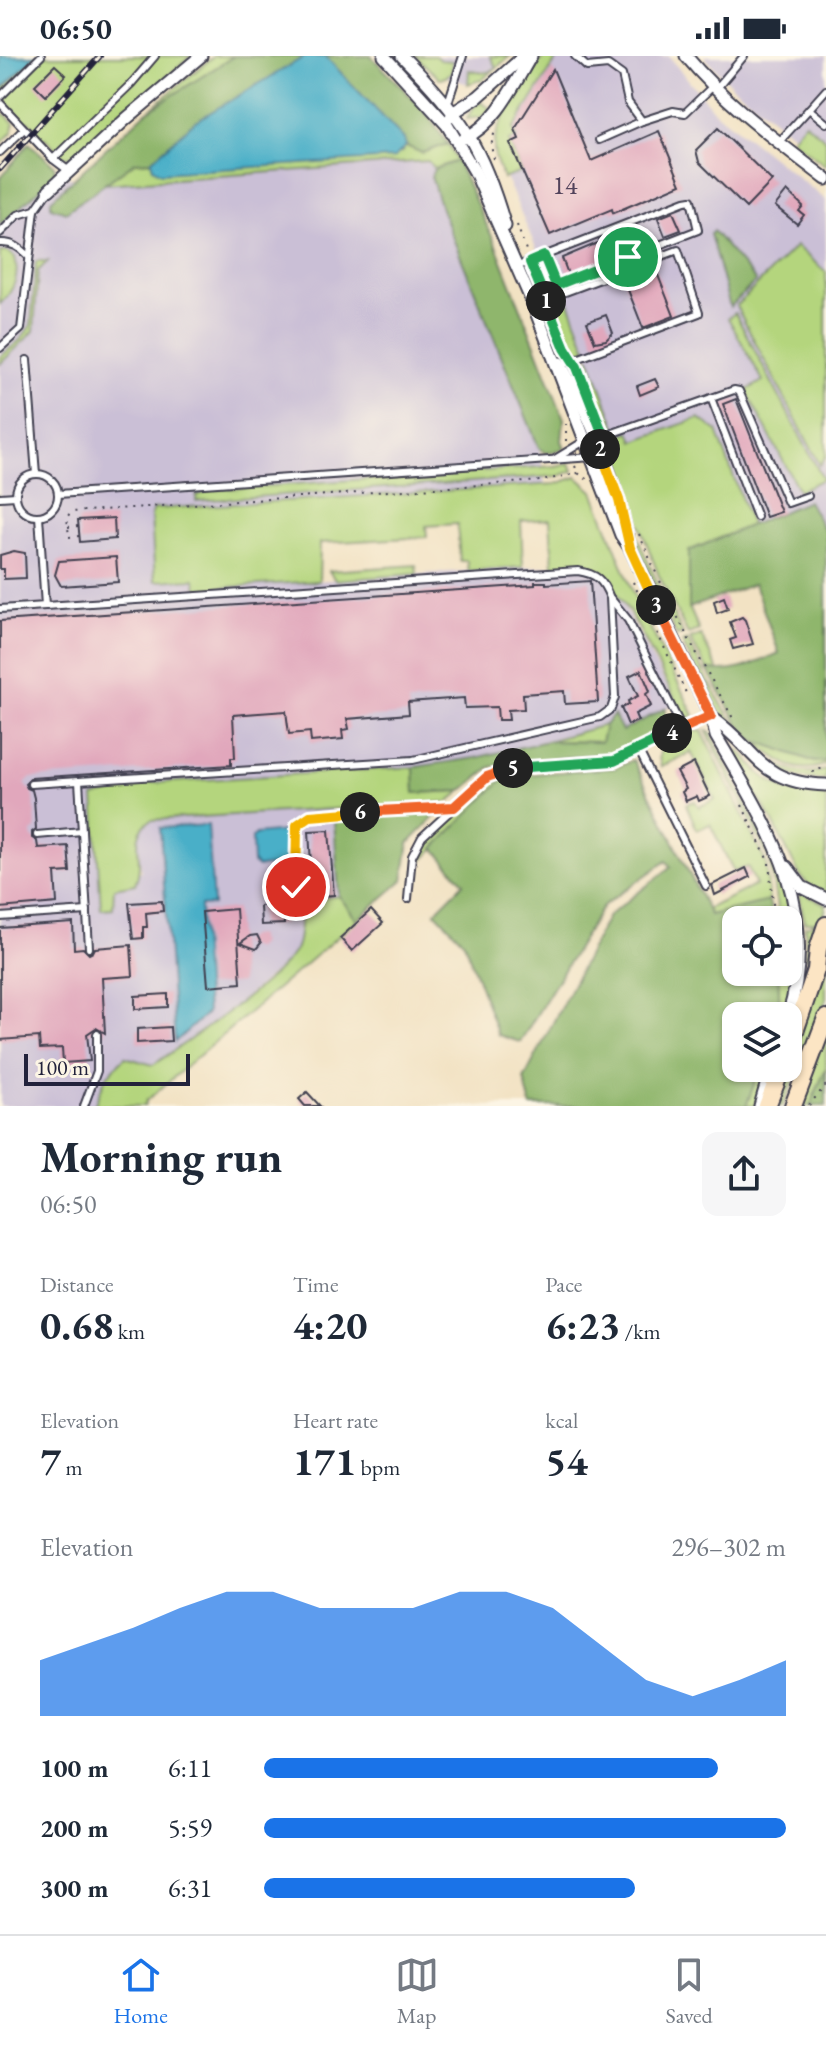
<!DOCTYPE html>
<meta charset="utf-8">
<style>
:root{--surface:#fff;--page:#f6f6f7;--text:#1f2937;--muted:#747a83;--line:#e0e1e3;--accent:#1a73e8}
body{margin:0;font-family:"EB Garamond",serif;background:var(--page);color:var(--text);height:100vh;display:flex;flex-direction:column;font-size:30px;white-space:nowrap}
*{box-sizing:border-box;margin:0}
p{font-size:26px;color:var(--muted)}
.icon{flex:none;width:44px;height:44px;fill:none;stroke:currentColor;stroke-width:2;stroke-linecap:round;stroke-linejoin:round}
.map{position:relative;height:1050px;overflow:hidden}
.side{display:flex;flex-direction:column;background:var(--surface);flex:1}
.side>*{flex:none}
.fabs{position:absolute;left:722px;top:850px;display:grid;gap:16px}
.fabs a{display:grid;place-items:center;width:80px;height:80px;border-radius:16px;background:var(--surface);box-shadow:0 2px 6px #0004;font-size:40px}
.scale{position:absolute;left:24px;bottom:20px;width:166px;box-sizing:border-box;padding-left:8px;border:4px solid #22223b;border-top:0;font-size:22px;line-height:28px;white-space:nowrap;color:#22223b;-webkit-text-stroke:6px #fcf5e5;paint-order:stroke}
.pin{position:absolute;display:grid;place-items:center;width:68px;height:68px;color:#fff;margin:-34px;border:4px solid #fff;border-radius:50%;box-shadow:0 2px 8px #0007}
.km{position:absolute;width:40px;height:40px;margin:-20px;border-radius:50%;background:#222;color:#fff;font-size:22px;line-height:40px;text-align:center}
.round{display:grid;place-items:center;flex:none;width:84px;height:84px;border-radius:16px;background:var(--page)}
.head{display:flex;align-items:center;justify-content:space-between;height:136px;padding:0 40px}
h1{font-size:44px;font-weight:700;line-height:60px}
.metrics{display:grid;grid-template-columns:repeat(3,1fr);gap:12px;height:136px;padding:8px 40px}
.metrics div{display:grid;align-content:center}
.metrics b{font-size:40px;font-weight:700}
.metrics small{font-size:22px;font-weight:400}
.metrics p{font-size:22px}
.chart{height:224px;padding:16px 40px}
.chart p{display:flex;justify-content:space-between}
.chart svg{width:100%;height:144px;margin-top:8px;fill:var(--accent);opacity:.7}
ul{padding:0 40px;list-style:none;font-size:26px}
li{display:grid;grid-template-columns:128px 96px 1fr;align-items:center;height:60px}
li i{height:20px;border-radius:10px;background:var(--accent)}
.status{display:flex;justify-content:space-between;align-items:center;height:56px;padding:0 40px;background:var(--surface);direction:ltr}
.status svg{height:22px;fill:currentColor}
.menu{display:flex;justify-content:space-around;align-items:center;height:112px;border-top:2px solid var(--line);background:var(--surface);font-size:22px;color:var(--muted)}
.menu a{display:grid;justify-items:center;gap:4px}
.menu .on{color:var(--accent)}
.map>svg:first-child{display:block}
</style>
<div class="status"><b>06:50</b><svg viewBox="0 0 49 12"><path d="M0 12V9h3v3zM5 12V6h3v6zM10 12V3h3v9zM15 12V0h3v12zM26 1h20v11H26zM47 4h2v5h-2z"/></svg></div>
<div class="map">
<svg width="826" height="1050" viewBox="0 0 826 1050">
<rect width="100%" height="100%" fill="#fcf5e5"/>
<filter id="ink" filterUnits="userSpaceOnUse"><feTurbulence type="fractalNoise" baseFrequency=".0125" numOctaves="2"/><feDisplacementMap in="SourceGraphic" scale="16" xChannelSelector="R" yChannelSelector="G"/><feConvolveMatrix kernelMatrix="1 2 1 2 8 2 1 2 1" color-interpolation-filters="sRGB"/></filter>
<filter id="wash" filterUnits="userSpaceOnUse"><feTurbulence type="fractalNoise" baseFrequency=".006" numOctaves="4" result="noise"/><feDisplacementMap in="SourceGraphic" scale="32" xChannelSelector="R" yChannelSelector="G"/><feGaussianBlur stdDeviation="1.8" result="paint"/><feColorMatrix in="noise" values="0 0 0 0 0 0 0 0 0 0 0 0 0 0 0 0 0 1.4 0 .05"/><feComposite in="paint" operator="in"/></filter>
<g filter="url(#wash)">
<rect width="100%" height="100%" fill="#f2e2c3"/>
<g fill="#cabfd6" fill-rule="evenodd">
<polygon points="435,0 490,0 496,11 489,16 470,14 468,28 446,21 452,15"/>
<path d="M559,0H669L714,55L826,144V477L808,445L751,469L717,375L634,386L630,375L619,380L563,232L554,234L506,122L521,116L509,85L513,73ZM728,262L822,424L798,435L747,335L764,326Z"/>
<polygon points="704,0 826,0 826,106 731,29"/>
<polygon points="429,105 434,113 431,120 441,153 539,392 545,428 154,453 151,459 155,525 196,523 197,533 523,511 589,509 605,519 614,532 676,647 622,675 614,659 605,669 475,702 414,711 139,728 94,741 113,832 141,815 138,779 140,771 151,764 332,752 339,840 301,845 297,891 286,906 207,974 153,1009 125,1001 106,1021 94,1050 0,1050 0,169 56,119 104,128"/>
</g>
<g fill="#b4d57d" stroke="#6b7c5c" stroke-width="2">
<polygon points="35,0 191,0 76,100 64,101 45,82 42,85 36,78 38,76 28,65 22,65 0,37"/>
<polygon points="214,0 234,0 145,57"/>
<polygon points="415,0 435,0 440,4 452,5 452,15 446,21 439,22"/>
<path d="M490,0H510L483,23L468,28L469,14C480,17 487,19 496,11Z"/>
<path d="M544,0H559L513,73L516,82L509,85L521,116L503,123C500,114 494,103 494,93C493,65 528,24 544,0Z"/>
<polygon points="480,45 492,54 482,61 467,63 472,53"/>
<polygon points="0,58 5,58 14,67 13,75 0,89"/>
<polygon points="805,66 826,84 826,110 791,83"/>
<polygon points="448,88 457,105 434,113 428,105 104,128 135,106 151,105 153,112 402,96 406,90 422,97"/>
<polygon points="796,190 826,216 826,400 820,409 736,250"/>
<path d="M0,196H8L15,201C20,220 14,235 0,248Z"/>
<polygon points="36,205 48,205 38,215 34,275 0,308 0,301 20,284 31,269"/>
<polygon points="567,241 587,293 571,298 548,247"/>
<polygon points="735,257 823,423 799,435 746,335 763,325 728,262"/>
<polygon points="590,302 616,371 604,376 578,308"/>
<polygon points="699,362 717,375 751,469 689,495 689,551 699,574 688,578 659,520 608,385 630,375 634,385"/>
<polygon points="570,407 573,415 559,420 196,445 196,440 212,434 555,410"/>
<path d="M577,421L593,435L635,541L694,659L686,666C670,635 619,520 590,510C580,506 564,510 553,510L550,463L521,465L523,511L468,515L467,505H460L457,468L426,470L427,481L320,487L319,525L197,533L195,523L155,525L151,459L154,453L556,428Z"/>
<path d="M617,426H619C626,442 629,458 635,474C648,510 666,544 683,578L677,580L633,482Z"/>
<polygon points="416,509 417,518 335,524 329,515"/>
<polygon points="701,579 719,616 707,613 690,583"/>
<path d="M687,584C715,634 753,733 826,714V723C753,730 708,641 682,586Z"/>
<polygon points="605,669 602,686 547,685"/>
<polygon points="706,674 711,677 780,817 788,837 795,868 788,868 788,864 781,864 778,859 770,805"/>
<polygon points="692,675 702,675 766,807 769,845 710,859 707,853 756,829 748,811 734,816 710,768 697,774 686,748 695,745 699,751 715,743 691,696 661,711 659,701 662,690"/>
<path d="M751,683L815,706L826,705V708C796,722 773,701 751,683Z"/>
<path d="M733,693C746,695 751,710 761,718C778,733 803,740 826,738V838L809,830L799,818L771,762L737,709Z"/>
<path d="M414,711L415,737L462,735L448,746L151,764C126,781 147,802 135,828L114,832L113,852L101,853L94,741L139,728Z"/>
<polygon points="506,720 418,809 423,791 487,728"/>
<polygon points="799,836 826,848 823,866 804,866"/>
<path d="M339,840L357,864L146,1045L145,1050H94L106,1021L125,1001L153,1009C181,990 289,917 297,889C301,875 300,858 301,845Z"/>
<polygon points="818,867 822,870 807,904 805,870"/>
<polygon points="788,873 796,873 797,890 785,960 780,960 778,916 788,916"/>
<polygon points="826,886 826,944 783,1050 773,1050 797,985"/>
<polygon points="826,978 826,1012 810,1050 797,1050"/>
<polygon points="760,1012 768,1012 755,1050 746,1050"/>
</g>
<g fill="#8fb66c" stroke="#586c54" stroke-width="2">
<polygon points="234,0 306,0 193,67 151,105 135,106 66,156 51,151 51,144 145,57"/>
<polygon points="324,0 371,0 421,51 448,88 422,97 406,90 404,83"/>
<polygon points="29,87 54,109 56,119 0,169 0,122"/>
<polygon points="457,105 495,187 564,363 562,385 565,392 556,396 545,397 539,392 441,153 431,120 434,113"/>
<polygon points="713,175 756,225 730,251 710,178"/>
<path d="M808,445L826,477V705L815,706L751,683L738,668L707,613C732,620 756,607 779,597L754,528L689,552V495Z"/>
<polygon points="666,652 665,669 658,678 618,697 504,707 489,712 462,735 415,737 414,711 475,702 547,685 601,686 605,669 614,659 622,675"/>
<polygon points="633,704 710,859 769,845 773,864 736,864 736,916 778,916 780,960 736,960 736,1012 760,1012 746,1050 531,1050 524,1023 608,860 671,811 666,805 603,850 520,986 498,979 464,886 435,856 464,827 434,792 506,720 615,712"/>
<polygon points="438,757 409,787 403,824 357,864 339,840 334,763"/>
<polygon points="826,1012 826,1050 810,1050"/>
</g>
<g fill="#49afc8" stroke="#366882" stroke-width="2">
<polygon points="0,0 35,0 0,35"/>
<polygon points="306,0 326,1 404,83 406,90 394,102 161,117 153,112 151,105 194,66"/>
<polygon points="208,769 213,849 200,850 207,957 175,986 160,772"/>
<polygon points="285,775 287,804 282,809 258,811 253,807 252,782 256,778"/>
</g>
<g id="blocks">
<g fill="#e1a7bc">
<polygon points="55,9 66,19 46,40 35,29"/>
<polygon points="553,13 591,105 659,75 681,128 613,157 612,153 550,179 510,87 519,83 515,73"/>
<polygon points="718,72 772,125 746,152 699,106 696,94"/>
<polygon points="787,135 803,150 799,155 804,159 797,168 775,150"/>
<polygon points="673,156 681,174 665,180 658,162"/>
<polygon points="633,172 640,190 568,218 562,202"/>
<polygon points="654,209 674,260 643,272 623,221"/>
<polygon points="606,259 613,277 606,284 595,286 587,266"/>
<polygon points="655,323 659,331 640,339 637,330"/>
<polygon points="736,343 781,456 766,461 723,348"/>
<polygon points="114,462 115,483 80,486 78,464"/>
<polygon points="14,495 25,497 26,522 4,523 4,513 0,513 0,499"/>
<polygon points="116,501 118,526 61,530 55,519 59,505"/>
<polygon points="590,525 598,646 565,648 564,635 523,638 524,653 508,654 509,664 498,664 497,651 465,652 464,642 408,646 409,658 347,663 349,673 342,674 343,683 311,686 310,676 289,678 286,655 233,659 235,702 231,702 231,709 31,722 25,728 27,732 32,734 34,742 36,773 32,776 32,782 37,785 38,792 68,790 70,816 55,817 57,847 0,852 0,565 535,529 535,526 546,526 546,528"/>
<polygon points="724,541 728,553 717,557 714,545"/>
<polygon points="742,561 745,564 753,588 733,593 730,584 736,582 730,566"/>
<polygon points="641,614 650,635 646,638 651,650 635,658 638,665 628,669 621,652 629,648 628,645 638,640 629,620"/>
<polygon points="694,707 710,740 699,745 697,740 686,745 682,736 686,733 677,716"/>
<polygon points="329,774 334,839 313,841 309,775"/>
<polygon points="746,812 750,821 715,839 712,829"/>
<polygon points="281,838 284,868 261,869 260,850 268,849 267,839"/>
<polygon points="162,845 163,855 146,857 147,871 143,871 143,882 133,883 129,847"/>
<polygon points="236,853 241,927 208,930 202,856"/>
<polygon points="371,854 383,867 352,895 340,882"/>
<polygon points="73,867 74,893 83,892 89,898 93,896 95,892 131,889 133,920 102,922 105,977 96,972 87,978 90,1005 63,1007 62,992 40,993 39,981 0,984 0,872"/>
<polygon points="257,879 261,887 256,893 240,887 250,880"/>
<polygon points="168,938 168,951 135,953 135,940"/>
<polygon points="170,971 171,985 137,987 137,973"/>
<polygon points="307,1036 320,1050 305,1050 299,1043"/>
</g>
</g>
</g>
<g filter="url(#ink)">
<use href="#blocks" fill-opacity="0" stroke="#413f4f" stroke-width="2"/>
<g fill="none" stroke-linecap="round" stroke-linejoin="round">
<defs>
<g id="lane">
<polyline points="575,0 587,11 608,9 622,19 628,46 642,65 599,84"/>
<polyline points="716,33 744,0"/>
<polyline points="0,41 41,0"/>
<polyline points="0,47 53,103 69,115"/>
<polyline points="447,50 463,0"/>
<polyline points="809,53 826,34"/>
<polyline points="642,65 673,55 685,57 713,30"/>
<polyline points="779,86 809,53 826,67"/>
<polyline points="0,96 23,74"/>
<polyline points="53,103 131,28 155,0"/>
<polyline points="0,177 18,159 35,154"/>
<path d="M0,187C13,186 20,192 29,201"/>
<polyline points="518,210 541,201 685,145 691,144 698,174 559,228 555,227 544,200"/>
<polyline points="533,248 678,194 699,257 561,309"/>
<polyline points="0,292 21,273 35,154 49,134"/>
<polyline points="27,304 36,418"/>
<polyline points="711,342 757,461"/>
<polyline points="596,383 734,334 739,335 788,447 808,440"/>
<polyline points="555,403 586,384"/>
<circle cx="37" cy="439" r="21"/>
<polyline points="58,438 593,401"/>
<polyline points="0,441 16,440"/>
<polyline points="39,460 45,550"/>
<polyline points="611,543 628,564 682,672"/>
<path d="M0,553L578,515C597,518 603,524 610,542L615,641L611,653L600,661L413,704L31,728"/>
<polyline points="639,695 706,830"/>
<polyline points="79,725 89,892"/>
<polyline points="37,779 82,775"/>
<polyline points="296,831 297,769 310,760 454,751"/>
<polyline points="408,843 412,800 422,781 487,721 507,712 614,705 711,660"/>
<polyline points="0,861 87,855"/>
<polyline points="84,1050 97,1015 97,978"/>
</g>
<g id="street">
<path d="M384,0L447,69L475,116L533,248L621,479L630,492L711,660L716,680C769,771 822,852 788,960"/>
<path d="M402,0C461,59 482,90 505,170"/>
<path d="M686,0C726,48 777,85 826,123"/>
<polyline points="451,61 454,56 478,41 524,0"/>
<path d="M465,82C496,68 514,28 531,0"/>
<polyline points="49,134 126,63 201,0"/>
<path d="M560,307C592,360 613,420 627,480"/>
<path d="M711,661C759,694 757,727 826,729"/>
<polyline points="787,811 802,831 826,843"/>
<polyline points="760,1050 771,1012"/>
</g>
<g id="secondary">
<polyline points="788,996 816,914 818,893 826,869"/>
<polyline points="767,1050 782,1012"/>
<polyline points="793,1050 826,962"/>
</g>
</defs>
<use href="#lane" stroke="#413f4f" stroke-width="10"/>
<use href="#street" stroke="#413f4f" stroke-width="15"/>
<use href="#secondary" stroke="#413f4f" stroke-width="20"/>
<g stroke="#413f4f" stroke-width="2" stroke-dasharray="2 6" stroke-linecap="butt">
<polyline points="494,103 491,90 495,74"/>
<polyline points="517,169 527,197"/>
<polyline points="533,215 542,235"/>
<polyline points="548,252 568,297"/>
<polyline points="566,385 566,368"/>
<polyline points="575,410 578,417 589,425"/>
<polyline points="68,471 79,470"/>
<polyline points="639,478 657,519"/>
<polyline points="79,480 69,481 67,461 71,456 541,425 578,417"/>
<polyline points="660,525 687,580 734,664"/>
<polyline points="633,526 687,639"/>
<polyline points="812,716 826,711"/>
<polyline points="742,749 769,807 774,857 778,864"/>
<polyline points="809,1049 826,1029"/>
</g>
<use href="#lane" stroke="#fff" stroke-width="6"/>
<use href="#street" stroke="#fff" stroke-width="11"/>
<use href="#secondary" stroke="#fce5c4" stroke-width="16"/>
<defs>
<polyline id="rail" points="0,113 100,0"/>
</defs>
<use href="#rail" stroke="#22223b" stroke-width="6"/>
<use href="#rail" stroke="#fcf5e5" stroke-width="3" stroke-dasharray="9" stroke-linecap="butt"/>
</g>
</g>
<g fill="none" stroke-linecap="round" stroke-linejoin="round" filter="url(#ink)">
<defs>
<polyline id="split-1" points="546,245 530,206 544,200 555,227 559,228 628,201"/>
<polyline id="split-2" points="546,245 565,292 577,311 604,381 596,383 600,393"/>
<polyline id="split-3" points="600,393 619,444 630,492 656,549"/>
<polyline id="split-4" points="656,549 711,660 672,677"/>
<polyline id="split-5" points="513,712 614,705 672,677"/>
<polyline id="split-6" points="360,756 454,751 487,721 513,712"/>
<polyline id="split-7" points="296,831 297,769 310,760 360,756"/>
</defs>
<use href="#split-1" stroke="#fff" stroke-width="16"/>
<use href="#split-2" stroke="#fff" stroke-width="16"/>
<use href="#split-3" stroke="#fff" stroke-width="16"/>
<use href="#split-4" stroke="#fff" stroke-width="16"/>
<use href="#split-5" stroke="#fff" stroke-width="16"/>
<use href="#split-6" stroke="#fff" stroke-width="16"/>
<use href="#split-7" stroke="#fff" stroke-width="16"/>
<use href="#split-1" stroke="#22a559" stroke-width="10"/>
<use href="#split-2" stroke="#22a559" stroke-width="10"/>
<use href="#split-3" stroke="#f5b400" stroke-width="10"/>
<use href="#split-4" stroke="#f0652b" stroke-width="10"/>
<use href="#split-5" stroke="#22a559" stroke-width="10"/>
<use href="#split-6" stroke="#f0652b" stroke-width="10"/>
<use href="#split-7" stroke="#f5b400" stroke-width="10"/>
</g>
<g text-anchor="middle" stroke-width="7" stroke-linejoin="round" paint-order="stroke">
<g font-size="26" fill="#52435b">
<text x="565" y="138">14</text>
</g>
</g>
</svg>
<div class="fabs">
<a><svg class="icon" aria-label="locate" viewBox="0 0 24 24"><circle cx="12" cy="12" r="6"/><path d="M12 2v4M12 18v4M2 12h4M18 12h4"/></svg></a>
<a><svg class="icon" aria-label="layers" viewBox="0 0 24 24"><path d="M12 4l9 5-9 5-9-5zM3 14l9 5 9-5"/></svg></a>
</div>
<div class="scale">100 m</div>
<div class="pin" style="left:628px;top:201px;background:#1e9e55"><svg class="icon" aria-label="arrive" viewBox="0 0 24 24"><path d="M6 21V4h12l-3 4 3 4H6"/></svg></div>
<div class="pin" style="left:296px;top:831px;background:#d93025"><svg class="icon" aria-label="check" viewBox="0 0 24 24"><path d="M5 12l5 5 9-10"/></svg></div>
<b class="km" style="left:546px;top:245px">1</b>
<b class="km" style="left:600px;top:393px">2</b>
<b class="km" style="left:656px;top:549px">3</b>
<b class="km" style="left:672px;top:677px">4</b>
<b class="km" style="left:513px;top:712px">5</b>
<b class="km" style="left:360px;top:756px">6</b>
</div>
<section class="side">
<div class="head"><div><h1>Morning run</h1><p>06:50</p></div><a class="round"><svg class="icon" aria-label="share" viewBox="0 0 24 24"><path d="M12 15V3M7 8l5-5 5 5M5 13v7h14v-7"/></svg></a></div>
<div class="metrics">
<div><p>Distance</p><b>0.68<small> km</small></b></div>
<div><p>Time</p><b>4:20</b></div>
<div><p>Pace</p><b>6:23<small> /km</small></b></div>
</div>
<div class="metrics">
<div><p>Elevation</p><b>7<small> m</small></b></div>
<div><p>Heart rate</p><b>171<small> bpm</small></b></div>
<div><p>kcal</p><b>54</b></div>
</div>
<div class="chart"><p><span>Elevation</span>296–302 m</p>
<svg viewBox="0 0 160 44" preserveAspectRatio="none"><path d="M0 44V27L10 22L20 17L30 11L40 6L50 6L60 11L70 11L80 11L90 6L100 6L110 11L120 22L130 33L140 38L150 33L160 27V44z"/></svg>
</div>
<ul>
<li><b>100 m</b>6:11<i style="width:87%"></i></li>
<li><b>200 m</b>5:59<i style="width:100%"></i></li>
<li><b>300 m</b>6:31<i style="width:71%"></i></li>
</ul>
</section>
<nav class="menu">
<a class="on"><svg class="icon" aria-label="home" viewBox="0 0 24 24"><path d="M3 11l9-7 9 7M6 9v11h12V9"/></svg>Home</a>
<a><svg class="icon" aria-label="map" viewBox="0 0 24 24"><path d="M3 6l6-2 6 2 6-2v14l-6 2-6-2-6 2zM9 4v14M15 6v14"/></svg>Map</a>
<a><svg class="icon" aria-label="saved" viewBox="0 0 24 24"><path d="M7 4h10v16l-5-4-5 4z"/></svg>Saved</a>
</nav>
